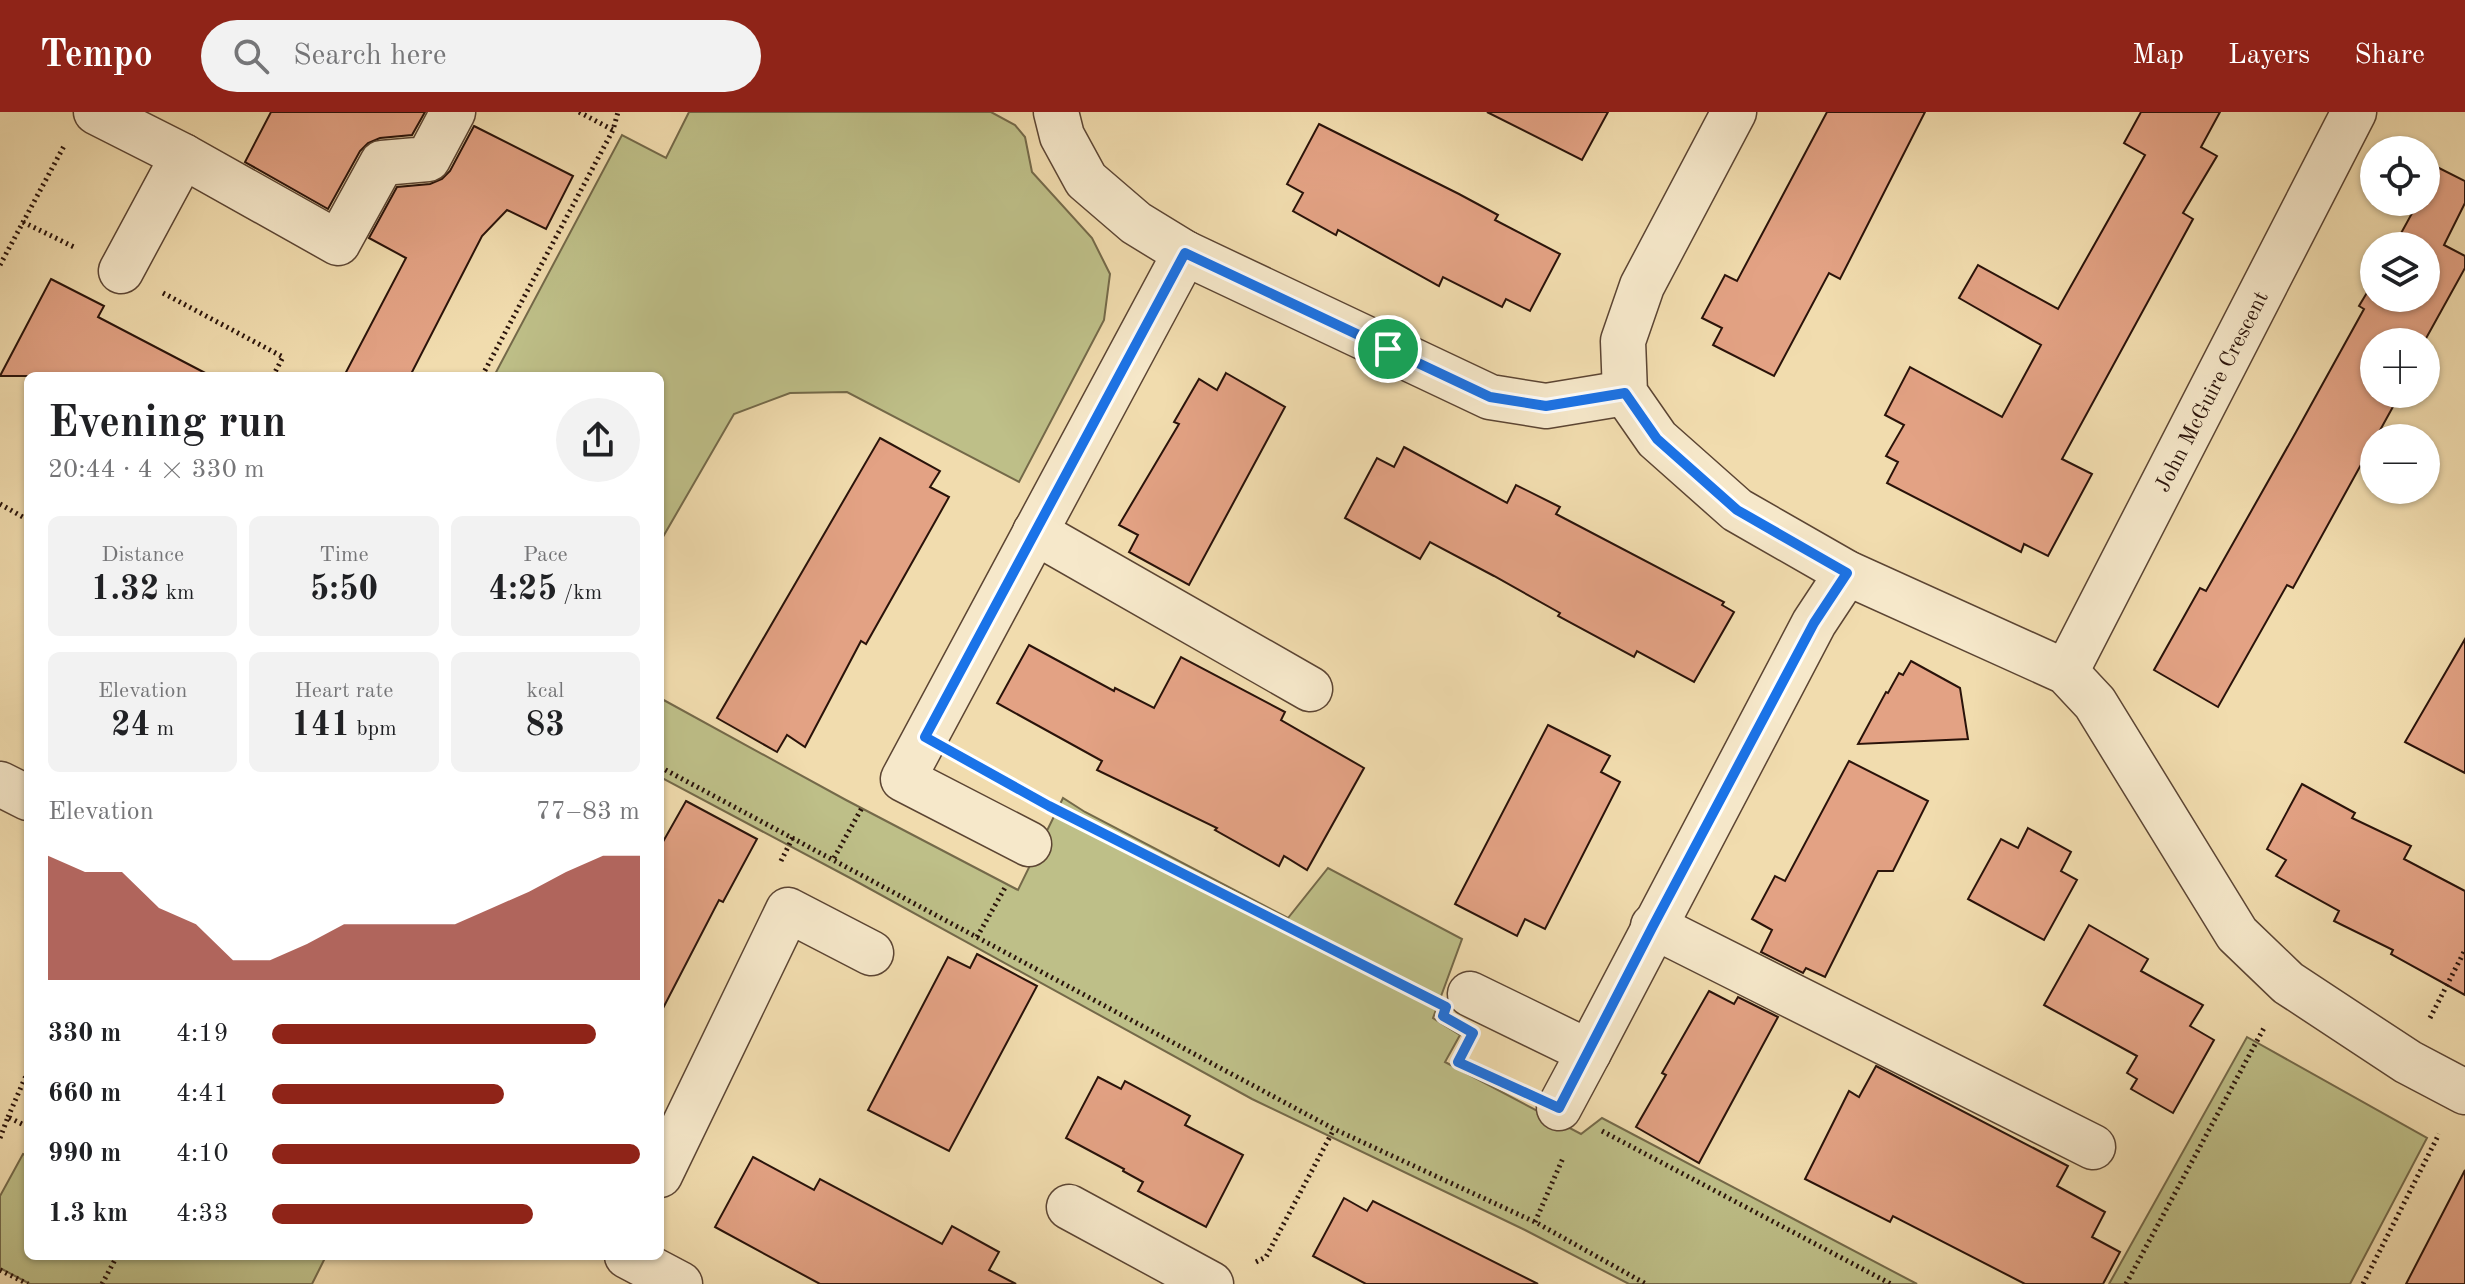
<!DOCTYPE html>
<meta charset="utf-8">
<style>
:root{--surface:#fff;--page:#f2f2f2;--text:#202124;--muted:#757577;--accent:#8f2418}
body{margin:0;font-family:"Old Standard TT",serif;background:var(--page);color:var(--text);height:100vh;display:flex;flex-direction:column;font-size:30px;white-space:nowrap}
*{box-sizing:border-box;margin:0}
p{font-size:26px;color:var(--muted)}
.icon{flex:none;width:44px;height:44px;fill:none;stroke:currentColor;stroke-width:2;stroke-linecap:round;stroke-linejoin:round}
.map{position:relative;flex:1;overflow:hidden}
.side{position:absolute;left:24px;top:260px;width:640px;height:888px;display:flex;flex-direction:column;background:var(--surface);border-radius:12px;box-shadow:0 2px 6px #0004}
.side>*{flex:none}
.controls{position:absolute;left:2360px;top:24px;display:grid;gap:16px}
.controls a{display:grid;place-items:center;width:80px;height:80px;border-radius:50%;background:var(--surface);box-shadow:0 2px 6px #0004;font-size:40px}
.pin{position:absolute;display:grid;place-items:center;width:68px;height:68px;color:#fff;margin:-34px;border:4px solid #fff;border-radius:50%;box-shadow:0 2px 8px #0007}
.round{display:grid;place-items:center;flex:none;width:84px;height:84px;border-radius:42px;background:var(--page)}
.headline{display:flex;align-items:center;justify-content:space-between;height:136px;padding:0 24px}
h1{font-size:44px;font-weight:700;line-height:60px}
.metrics{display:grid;grid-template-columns:repeat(3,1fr);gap:12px;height:136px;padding:8px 24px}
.metrics div{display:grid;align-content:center;border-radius:12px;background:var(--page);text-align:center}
.metrics b{font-size:34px;font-weight:700}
.metrics small{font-size:22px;font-weight:400}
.metrics p{font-size:22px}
.chart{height:224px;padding:16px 24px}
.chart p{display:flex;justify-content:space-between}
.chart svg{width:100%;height:144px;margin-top:8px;fill:var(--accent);opacity:.7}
ul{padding:0 24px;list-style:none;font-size:26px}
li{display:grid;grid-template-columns:128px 96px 1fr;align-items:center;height:60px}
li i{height:20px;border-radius:10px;background:var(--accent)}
header{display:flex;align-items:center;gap:48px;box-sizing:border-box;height:112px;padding:0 40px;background:var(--accent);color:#fff}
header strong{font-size:38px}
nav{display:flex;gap:44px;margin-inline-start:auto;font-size:28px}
.search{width:560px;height:72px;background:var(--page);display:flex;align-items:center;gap:20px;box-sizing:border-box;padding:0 28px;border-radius:44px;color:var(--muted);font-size:30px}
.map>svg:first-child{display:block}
</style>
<header>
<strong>Tempo</strong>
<div class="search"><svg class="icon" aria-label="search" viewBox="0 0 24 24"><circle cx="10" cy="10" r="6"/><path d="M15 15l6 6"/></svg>Search here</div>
<nav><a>Map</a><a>Layers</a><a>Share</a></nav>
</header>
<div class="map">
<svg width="2465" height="1172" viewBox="0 0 2465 1172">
<rect width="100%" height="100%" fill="#f1dcae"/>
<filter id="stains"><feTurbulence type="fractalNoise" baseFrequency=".0025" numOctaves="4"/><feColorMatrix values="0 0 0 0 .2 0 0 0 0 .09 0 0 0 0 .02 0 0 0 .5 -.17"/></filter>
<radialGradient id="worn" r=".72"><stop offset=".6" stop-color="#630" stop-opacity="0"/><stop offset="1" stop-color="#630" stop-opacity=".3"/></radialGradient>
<g fill="#bebf88" stroke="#746949" stroke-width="2">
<polygon points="689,0 991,0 1015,13 1025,25 1032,60 1092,126 1110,162 1104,208 1019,370 847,280 790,281 734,302 660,430 660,264 494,264 622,23 666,46"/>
<polygon points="660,586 846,688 1018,778 1063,686 1085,700 1288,806 1328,756 1462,827 1433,906 1460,923 1445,950 1581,1022 1602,1006 1917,1172 1629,1172 1525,1118 1252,987 852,767 660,665"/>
<polygon points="2247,925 2427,1026 2350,1172 2109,1172"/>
<polygon points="23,1042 28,1044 28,1144 326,1144 312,1172 30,1172 0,1156 0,1084"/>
</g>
<g fill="#e3a284" stroke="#2a130a" stroke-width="2">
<polygon points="271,0 425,0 412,23 380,26 368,31 360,39 328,97 245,50"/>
<polygon points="1487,0 1608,0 1582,48"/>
<polygon points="1827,0 1925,0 1840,167 1829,161 1774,264 1713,233 1722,216 1702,206 1725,163 1737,169"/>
<polygon points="2141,0 2220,0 2201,35 2217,44 2183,101 2193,107 2062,347 2092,362 2048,444 2024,432 2021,440 1887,371 1898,350 1886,344 1904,313 1885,303 1910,255 2002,305 2041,233 1959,186 1978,153 2058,197 2145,43 2124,31"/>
<polygon points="1319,12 1459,82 1498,103 1495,108 1560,142 1530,199 1506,187 1502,195 1443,165 1439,174 1338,118 1336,123 1293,99 1303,81 1287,72"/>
<polygon points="474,14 573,64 546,117 507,98 482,124 410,264 344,264 406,146 369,126 397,75 430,72 442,67 450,59"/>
<polygon points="2431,52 2465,69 2465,91 2444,133 2465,144 2465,156 2424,230 2374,230 2374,282 2400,282 2293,476 2287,473 2218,595 2154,558 2200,476 2206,479 2296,320 2364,197 2359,194 2374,169 2374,186 2426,186 2426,134 2394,134 2416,94 2412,90 2426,90 2426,62"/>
<polygon points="51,167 104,194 98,205 211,264 0,264"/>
<polygon points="1226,261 1285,295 1189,473 1129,440 1138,423 1119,413 1179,312 1174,310 1199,267 1217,278"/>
<polygon points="880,326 940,359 930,375 949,385 866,532 861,529 805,635 787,623 777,640 717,606"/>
<polygon points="1404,335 1507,391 1516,373 1560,395 1556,402 1724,490 1722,493 1734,500 1694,570 1637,539 1634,545 1558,504 1560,501 1494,464 1430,430 1420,447 1345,406 1377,346 1394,355"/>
<polygon points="2465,527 2465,661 2405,630"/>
<polygon points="1029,533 1114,579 1115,576 1154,596 1181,545 1285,600 1281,608 1364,656 1307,758 1284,744 1279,754 1215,718 1217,716 1097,658 1102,649 997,591"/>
<polygon points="1911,549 1960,576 1968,627 1858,632 1886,580 1888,581 1899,561 1903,563"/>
<polygon points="1548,613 1610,644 1601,660 1620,670 1545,817 1525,807 1517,824 1455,792"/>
<polygon points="1849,649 1928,689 1893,759 1878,759 1825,865 1806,856 1803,861 1761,840 1772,818 1752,807 1775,764 1785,769"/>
<polygon points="2302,672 2355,701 2352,706 2411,734 2404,747 2465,779 2465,883 2391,842 2393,838 2334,809 2339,799 2276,764 2286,748 2267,737"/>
<polygon points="686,689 757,727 723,790 719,788 660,902 660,735"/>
<polygon points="2028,716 2071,740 2061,759 2077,768 2044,828 1968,787 2001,727 2018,736"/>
<polygon points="2089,813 2148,847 2141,859 2203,893 2190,914 2214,928 2173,1001 2131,977 2137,967 2127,961 2137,944 2044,893"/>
<polygon points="977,842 1037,874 949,1039 868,998 948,845 970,856"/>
<polygon points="1709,879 1734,892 1738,885 1778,905 1699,1051 1636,1015 1666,963 1662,961"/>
<polygon points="1876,954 2068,1054 2057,1074 2105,1100 2092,1125 2120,1140 2103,1172 2025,1172 1893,1104 1890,1110 1805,1067 1849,979 1859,985"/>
<polygon points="1098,965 1121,977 1125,969 1190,1004 1185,1013 1243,1043 1206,1115 1138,1079 1143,1070 1123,1059 1124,1057 1066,1026"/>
<polygon points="753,1045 814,1078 820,1067 942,1132 952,1114 999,1140 989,1158 1016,1172 820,1172 715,1115"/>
<polygon points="2465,1058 2465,1172 2406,1172"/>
<polygon points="1344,1086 1367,1099 1373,1089 1538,1172 1366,1172 1313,1144"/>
</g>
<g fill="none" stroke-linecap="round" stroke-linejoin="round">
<defs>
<g id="minor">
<polyline points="96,0 183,44 121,159"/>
<polyline points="1056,0 1062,24 1086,68 1136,111 1185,141 1490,285 1546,294 1625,281"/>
<polyline points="1734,0 1642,174 1623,229 1625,281 1657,327 1737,398 1847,461 2066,560 2095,591 2237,822 2288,871 2408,950 2465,980"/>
<polyline points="183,44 338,131 382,51 428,47 453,0"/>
<polyline points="1035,420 1310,577"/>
<path id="s1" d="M2066,560L2354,0"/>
<polyline points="0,672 28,686"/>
<polyline points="1029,732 903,667 1185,141"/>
<polyline points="1653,814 2093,1035"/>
<polyline points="1470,882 1589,940 1814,511 1847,461"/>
<polyline points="1559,996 1589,940"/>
<polyline points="660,1063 788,798 871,841"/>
<polyline points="1069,1095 1211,1172"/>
<polyline points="627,1144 680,1172"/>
</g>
</defs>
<use href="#minor" stroke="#5c4533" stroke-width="47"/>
<g stroke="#2a130a" stroke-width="5" stroke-dasharray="2 4" stroke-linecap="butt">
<polyline points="579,0 613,18"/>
<polyline points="23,110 76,136"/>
<polyline points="0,153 64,34"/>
<polyline points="163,181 283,245 273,264"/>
<polyline points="482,264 613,18 618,0"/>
<polyline points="0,392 28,408"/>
<polyline points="660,655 1334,1017 1535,1110 1646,1172"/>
<polyline points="1073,706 1421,882"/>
<polyline points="834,746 863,694"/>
<polyline points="781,749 793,725"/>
<polyline points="977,825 1006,774"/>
<polyline points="2430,906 2465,838"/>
<polyline points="1466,933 1458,950 1515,976"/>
<polyline points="8,1005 28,959"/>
<polyline points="1602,1019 1891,1172"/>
<polyline points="0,1026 8,1005 28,1015"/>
<polyline points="1535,1110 1563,1046"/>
<polyline points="1256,1150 1266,1145 1334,1017"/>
<polyline points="0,1158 28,1172"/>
<polyline points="102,1172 117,1144"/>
<polyline points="2126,1172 2265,914"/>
<polyline points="2363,1172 2439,1022"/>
</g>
<use href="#minor" stroke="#f6e8ca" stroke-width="44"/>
</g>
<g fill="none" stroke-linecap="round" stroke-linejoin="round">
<defs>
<polygon id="route" points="1185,141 1490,285 1546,294 1625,281 1657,327 1737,398 1847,461 1814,511 1653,814 1559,996 1458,950 1473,921 1443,904 1446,895 1049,694 925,625"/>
</defs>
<use href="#route" stroke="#fff" stroke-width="16"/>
<use href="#route" stroke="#1a73e8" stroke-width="10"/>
</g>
<g text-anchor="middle" stroke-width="7" stroke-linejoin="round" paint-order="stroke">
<g font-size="22" fill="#2a130a" stroke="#f6e8ca">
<text dy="8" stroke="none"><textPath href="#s1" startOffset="316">John McGuire Crescent</textPath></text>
</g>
</g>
<rect width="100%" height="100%" filter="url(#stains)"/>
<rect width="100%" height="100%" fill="url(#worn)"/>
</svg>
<div class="controls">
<a><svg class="icon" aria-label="locate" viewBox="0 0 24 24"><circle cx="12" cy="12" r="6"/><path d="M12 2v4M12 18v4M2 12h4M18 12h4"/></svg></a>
<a><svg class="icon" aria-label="layers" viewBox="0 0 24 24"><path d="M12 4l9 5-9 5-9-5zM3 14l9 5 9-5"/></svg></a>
<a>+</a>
<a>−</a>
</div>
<div class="pin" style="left:1388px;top:237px;background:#1e9e55"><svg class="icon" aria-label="arrive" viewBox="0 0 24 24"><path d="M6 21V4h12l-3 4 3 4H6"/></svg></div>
<section class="side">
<div class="headline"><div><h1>Evening run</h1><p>20:44 · 4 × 330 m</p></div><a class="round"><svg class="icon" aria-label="share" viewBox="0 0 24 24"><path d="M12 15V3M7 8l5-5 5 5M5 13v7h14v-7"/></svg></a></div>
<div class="metrics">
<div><p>Distance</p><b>1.32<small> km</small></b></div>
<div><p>Time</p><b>5:50</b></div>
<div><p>Pace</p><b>4:25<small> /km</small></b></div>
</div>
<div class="metrics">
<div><p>Elevation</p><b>24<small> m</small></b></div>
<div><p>Heart rate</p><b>141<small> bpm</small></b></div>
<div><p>kcal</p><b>83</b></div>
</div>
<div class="chart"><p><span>Elevation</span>77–83 m</p>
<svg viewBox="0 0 160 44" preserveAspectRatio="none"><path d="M0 44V6L10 11L20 11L30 22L40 27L50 38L60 38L70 33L80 27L90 27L100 27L110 27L120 22L130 17L140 11L150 6L160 6V44z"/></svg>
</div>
<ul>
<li><b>330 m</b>4:19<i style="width:88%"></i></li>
<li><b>660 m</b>4:41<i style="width:63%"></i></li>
<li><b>990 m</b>4:10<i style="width:100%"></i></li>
<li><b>1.3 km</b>4:33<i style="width:71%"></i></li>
</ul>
</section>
</div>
